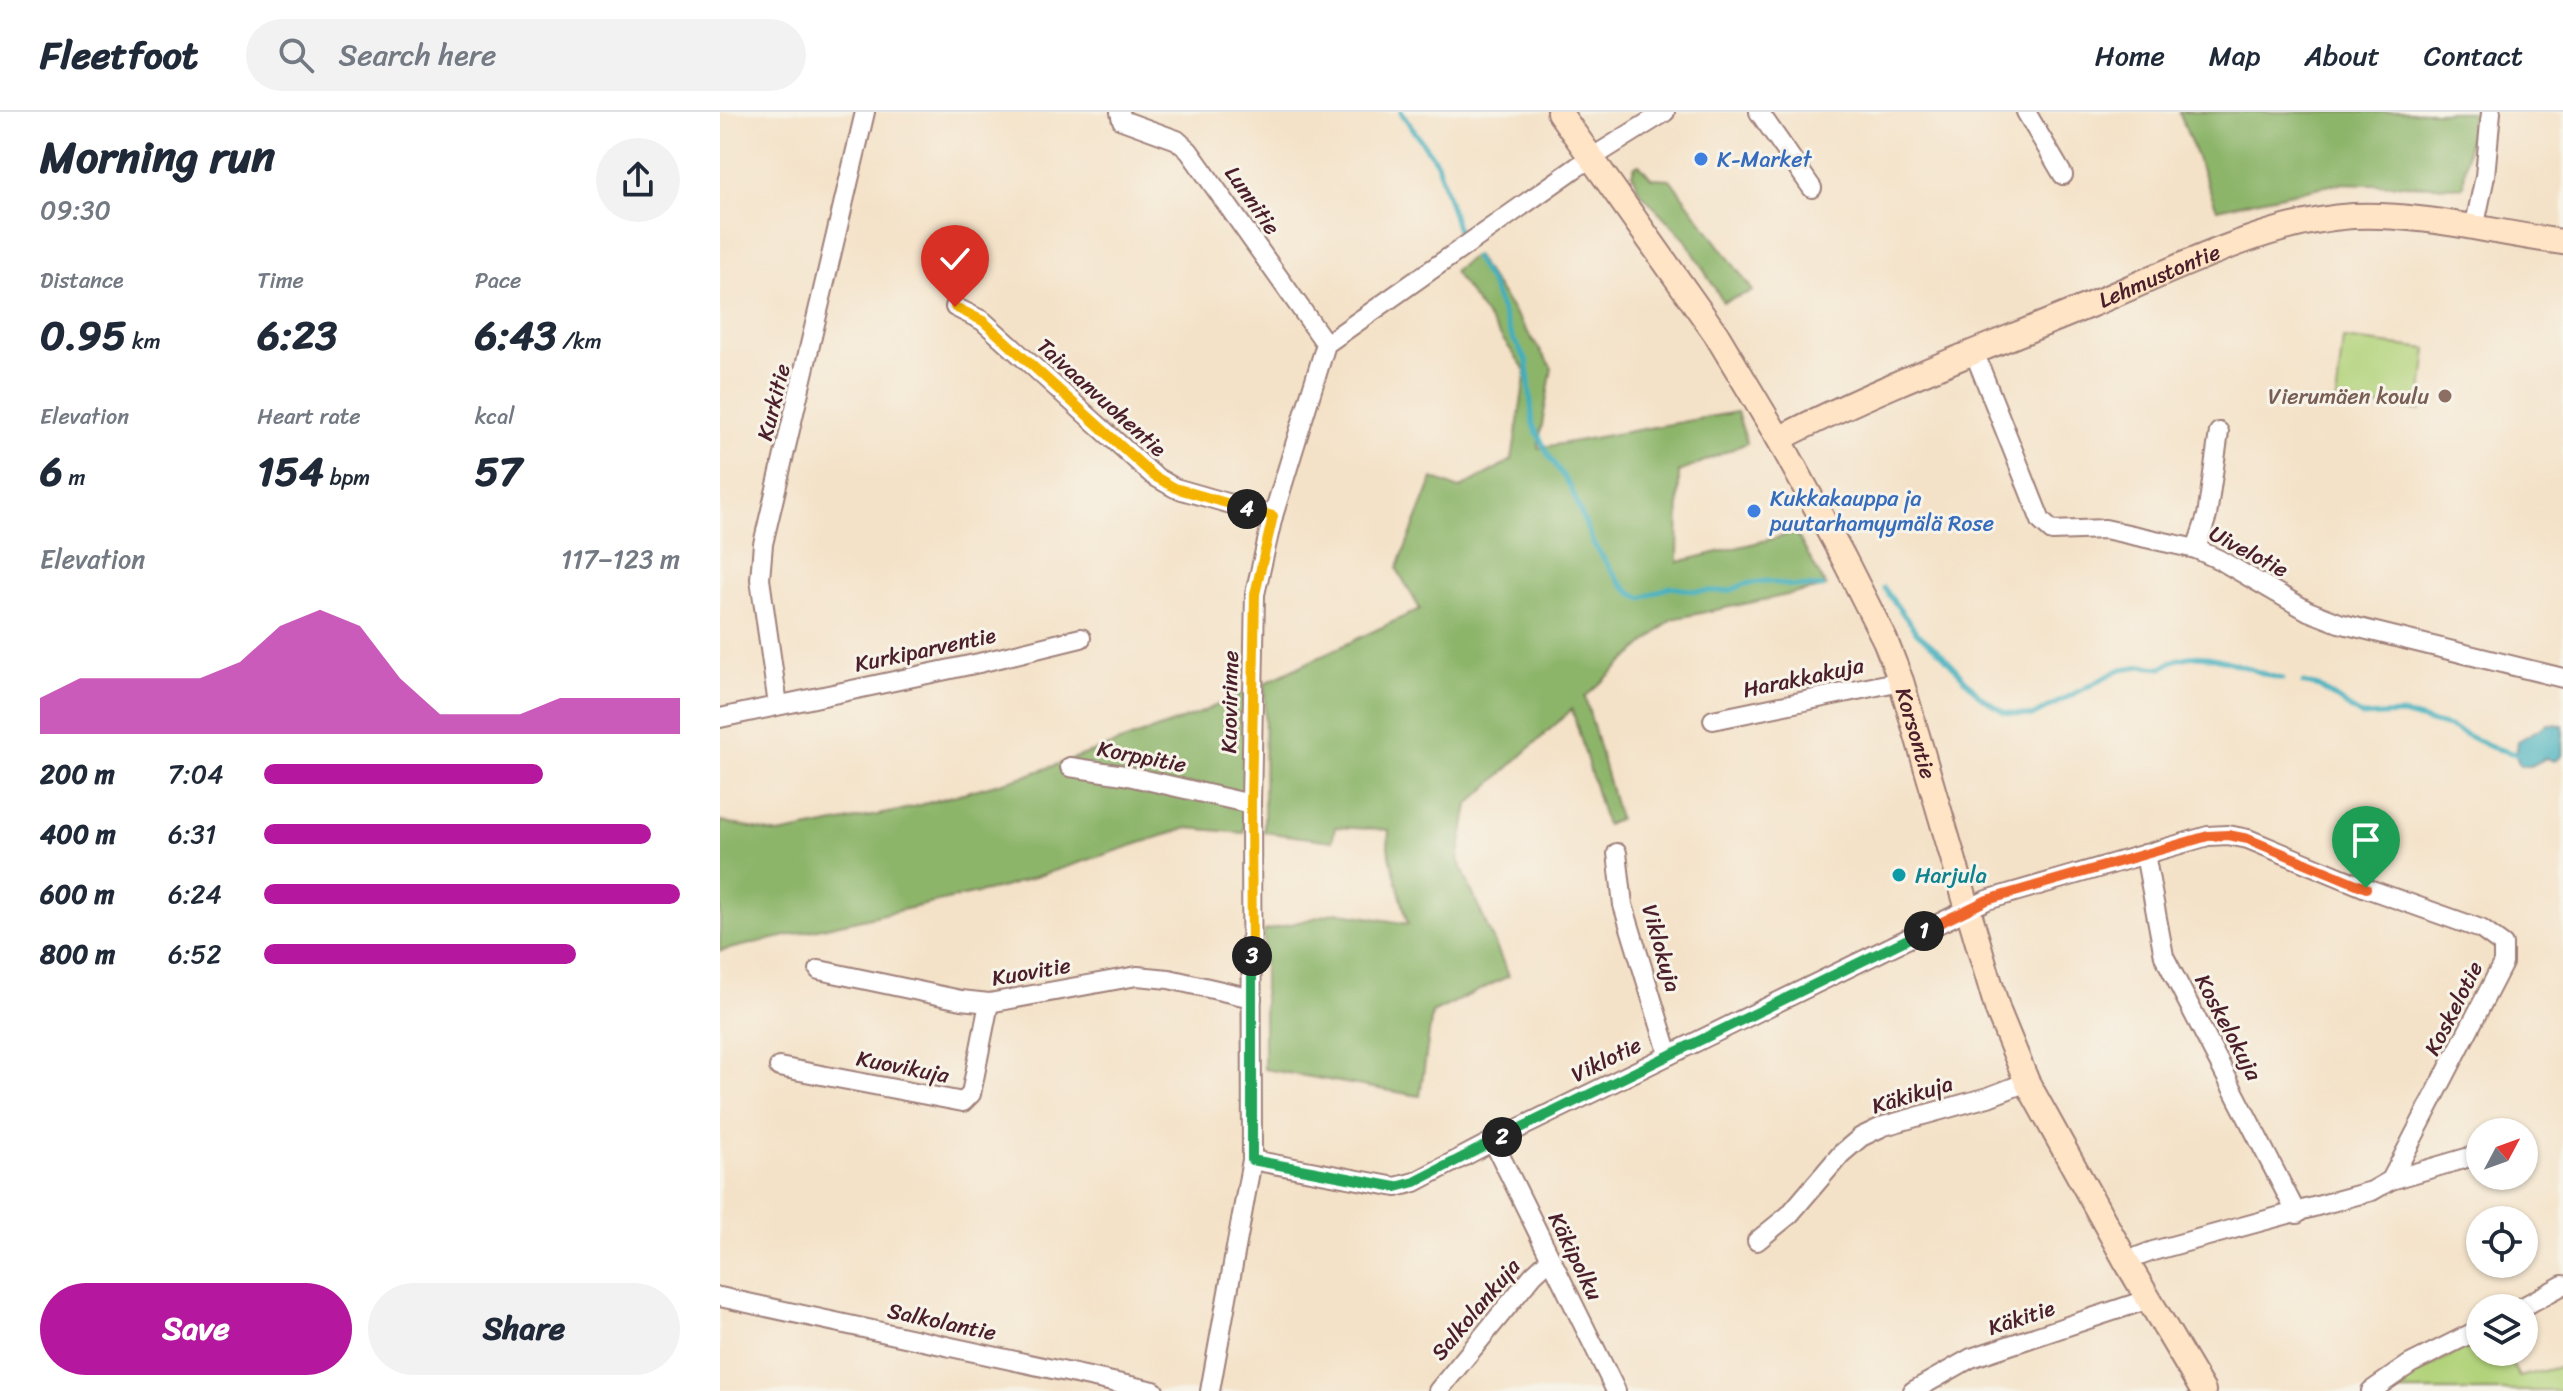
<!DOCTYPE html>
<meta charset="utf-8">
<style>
:root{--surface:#fff;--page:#f2f2f3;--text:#1f2937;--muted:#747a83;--line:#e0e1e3;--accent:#b5179e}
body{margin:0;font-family:Sriracha,sans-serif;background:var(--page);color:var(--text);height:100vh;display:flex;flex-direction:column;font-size:30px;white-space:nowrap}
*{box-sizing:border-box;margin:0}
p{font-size:26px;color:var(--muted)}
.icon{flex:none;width:44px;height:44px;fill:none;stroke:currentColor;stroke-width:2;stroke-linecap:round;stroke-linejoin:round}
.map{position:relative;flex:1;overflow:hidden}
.sheet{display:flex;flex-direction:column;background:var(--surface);width:720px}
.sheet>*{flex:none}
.needle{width:52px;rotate:49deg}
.tools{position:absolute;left:1746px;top:1006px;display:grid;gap:16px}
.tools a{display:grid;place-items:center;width:72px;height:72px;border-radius:50%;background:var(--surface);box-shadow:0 2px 6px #0004;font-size:40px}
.pin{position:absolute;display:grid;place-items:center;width:68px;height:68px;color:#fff;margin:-82px -34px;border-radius:50% 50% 50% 0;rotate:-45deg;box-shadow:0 0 8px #0007}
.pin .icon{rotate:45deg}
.km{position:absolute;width:40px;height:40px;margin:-20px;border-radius:50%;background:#222;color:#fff;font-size:22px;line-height:40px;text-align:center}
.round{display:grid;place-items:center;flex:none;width:84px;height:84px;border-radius:42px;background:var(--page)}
.head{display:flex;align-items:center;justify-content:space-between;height:136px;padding:0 40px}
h1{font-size:44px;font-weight:700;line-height:60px}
.figures{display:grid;grid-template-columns:repeat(3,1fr);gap:12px;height:136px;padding:8px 40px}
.figures div{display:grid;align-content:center}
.figures b{font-size:40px;font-weight:700}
.figures small{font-size:22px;font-weight:400}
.figures p{font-size:22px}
.chart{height:224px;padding:16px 40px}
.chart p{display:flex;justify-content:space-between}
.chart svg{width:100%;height:144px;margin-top:8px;fill:var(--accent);opacity:.7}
.action{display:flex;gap:16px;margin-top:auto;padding:16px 40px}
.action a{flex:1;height:92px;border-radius:48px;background:var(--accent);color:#fff;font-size:32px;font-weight:700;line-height:92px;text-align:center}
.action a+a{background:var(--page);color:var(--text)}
ul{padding:0 40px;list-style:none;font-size:26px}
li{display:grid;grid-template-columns:128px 96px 1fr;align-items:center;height:60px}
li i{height:20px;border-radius:10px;background:var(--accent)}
header{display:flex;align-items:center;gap:48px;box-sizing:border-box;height:112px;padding:0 40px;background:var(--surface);border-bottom:2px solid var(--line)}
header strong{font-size:38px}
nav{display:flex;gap:44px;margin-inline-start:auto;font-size:28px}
.search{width:560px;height:72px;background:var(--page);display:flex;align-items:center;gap:20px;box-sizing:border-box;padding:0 28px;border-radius:44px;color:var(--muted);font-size:30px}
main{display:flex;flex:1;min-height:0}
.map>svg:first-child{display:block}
</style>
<header>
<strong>Fleetfoot</strong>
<div class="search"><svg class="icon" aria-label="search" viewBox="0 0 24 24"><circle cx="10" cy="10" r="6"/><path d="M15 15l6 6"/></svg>Search here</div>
<nav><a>Home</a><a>Map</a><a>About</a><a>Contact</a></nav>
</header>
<main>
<section class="sheet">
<div class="head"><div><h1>Morning run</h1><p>09:30</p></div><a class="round"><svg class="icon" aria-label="share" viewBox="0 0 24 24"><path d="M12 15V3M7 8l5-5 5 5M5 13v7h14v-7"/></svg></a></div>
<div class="figures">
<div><p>Distance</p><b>0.95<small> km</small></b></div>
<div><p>Time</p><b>6:23</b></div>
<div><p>Pace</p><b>6:43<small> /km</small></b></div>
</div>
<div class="figures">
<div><p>Elevation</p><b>6<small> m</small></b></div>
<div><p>Heart rate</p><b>154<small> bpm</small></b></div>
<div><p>kcal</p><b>57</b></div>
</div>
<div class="chart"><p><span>Elevation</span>117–123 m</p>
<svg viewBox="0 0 160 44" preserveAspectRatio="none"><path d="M0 44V33L10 27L20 27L30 27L40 27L50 22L60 11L70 6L80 11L90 27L100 38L110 38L120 38L130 33L140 33L150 33L160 33V44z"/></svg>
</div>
<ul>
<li><b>200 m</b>7:04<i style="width:67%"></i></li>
<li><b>400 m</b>6:31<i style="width:93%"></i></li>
<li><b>600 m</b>6:24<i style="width:100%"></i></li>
<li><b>800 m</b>6:52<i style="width:75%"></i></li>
</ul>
<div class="action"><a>Save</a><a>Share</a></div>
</section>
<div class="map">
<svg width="1843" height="1279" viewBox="0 0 1843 1279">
<rect width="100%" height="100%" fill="#f7f3e8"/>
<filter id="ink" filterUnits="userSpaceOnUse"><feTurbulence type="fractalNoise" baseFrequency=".0125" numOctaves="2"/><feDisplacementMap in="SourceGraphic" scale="16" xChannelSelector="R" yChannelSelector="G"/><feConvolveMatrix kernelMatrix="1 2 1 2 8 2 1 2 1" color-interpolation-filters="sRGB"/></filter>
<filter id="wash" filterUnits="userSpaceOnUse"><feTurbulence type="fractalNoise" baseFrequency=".006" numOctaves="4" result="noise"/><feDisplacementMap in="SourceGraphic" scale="32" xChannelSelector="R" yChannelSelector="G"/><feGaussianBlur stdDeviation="1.8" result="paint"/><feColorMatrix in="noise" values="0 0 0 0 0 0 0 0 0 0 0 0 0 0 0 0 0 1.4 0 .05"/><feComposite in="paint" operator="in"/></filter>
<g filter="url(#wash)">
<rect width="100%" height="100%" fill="#f4e2c8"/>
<g fill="#b2d37b" stroke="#7e7953" stroke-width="2">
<polygon points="1623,227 1707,237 1700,299 1616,289"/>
<polygon points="1760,1227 1760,1240 1786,1240 1799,1265 1843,1254 1843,1279 1667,1279"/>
</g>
<g fill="#8db56b" stroke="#6c6a4b" stroke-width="2">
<polygon points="1459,0 1752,0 1743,75 1620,71 1497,97"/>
<polygon points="919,52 931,66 950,67 1033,179 1003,190 966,128 920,80 912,62 915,54"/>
<polygon points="755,143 832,256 818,336 1017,300 1027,331 959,360 958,450 1076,421 1106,475 952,507 865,585 899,707 886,713 852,597 748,693 738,748 789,864 712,901 700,984 544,957 544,819 617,800 688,812 668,736 669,718 615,715 612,729 544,720 545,571 700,497 677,457 713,366 739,377 792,348 806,259 733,159"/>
<polygon points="527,579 524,721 467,716 284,775 0,839 0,709 58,722 178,699 305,664 478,602"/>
</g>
<polygon fill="#41afbd" stroke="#466774" stroke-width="2" points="1828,612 1843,613 1842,644 1834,649 1826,646 1811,654 1800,654 1796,644 1798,629"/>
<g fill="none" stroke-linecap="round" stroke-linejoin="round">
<g stroke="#41afbd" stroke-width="5">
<polyline points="681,0 717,51 739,122"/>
<polyline points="754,145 771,172 792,225 807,249 813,313 829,344 850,374 873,431 898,468 911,481 922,486 950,475 975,479 1009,479 1025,472 1046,469 1072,474 1103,475"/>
<path d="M1164,476L1197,521L1222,542L1260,584L1284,600L1312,604L1401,557L1422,554L1442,556C1479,528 1523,558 1562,567"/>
<polyline points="1583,571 1599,575 1642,604 1682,602 1732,616 1771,635 1799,643"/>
</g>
</g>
</g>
<g filter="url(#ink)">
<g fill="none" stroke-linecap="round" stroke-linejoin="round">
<defs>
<g id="street">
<polyline points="400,0 402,8 457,28 469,39 606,232"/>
<polyline points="1039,0 1092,76"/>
<polyline points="1306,0 1343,63"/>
<polyline points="1754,117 1765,64 1771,0"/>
<polyline points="235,195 263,209 434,364 455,376 553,404"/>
<polyline points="1254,240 1321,409 1332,419 1385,417 1476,437 1500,448 1588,499 1619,511 1843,566"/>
<polyline points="1476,437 1487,404 1499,320"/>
<polyline points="58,593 40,467 43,432 145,0"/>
<polyline points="0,606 259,551 361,526"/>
<polyline points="993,608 1181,569"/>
<polyline points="350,655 404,663 531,692"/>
<polyline points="897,741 903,793 949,943"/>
<polyline points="1425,742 1444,844 1577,1102"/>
<polyline points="99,858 241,888 269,891 417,864 449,867 532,886"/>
<polyline points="59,955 243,990 251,982 269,891"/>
<polyline points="773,1029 896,1279"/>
<polyline points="532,1048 676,1075 695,1070 773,1029 1267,788 1488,724 1508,723 1528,727 1646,776 1761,817 1783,833 1783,851 1671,1068 1652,1079 1433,1139 1406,1149"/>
<polyline points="1671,1068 1760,1042"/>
<polyline points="1037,1129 1069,1103 1121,1042 1141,1025 1164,1014 1268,985 1307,970"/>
<polyline points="0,1185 434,1279"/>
<polyline points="1801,1196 1843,1173"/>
<polyline points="490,1279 532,1048 531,692 535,482 553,404 606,232 857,55 945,0"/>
<polyline points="718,1279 813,1163 830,1147"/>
<polyline points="1193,1279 1251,1246 1429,1187"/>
<polyline points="1651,1279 1690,1252 1760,1217"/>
</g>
<g id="secondary">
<path id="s1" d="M839,0L996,222L1059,327L1123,445L1165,528L1181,569L1278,899L1307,970L1406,1149L1483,1279"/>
<path id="s2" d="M1059,327C1159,275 1266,236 1370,193C1449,160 1548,109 1633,104C1703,101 1774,121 1843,130"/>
</g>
</defs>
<use href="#street" stroke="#9f807a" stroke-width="22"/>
<use href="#secondary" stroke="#9f807a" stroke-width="28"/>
<use href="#street" stroke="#fff" stroke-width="18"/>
<use href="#secondary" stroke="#ffe4c6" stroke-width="24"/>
</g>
</g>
<g fill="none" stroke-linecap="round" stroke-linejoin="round" filter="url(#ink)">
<defs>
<polyline id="split-1" points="1204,819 1267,788 1488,724 1508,723 1528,727 1646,776"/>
<polyline id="split-2" points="782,1025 1204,819"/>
<polyline id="split-3" points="532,844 532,1048 676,1075 695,1070 782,1025"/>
<polyline id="split-4" points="527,397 553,404 535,482 531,692 532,844"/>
<polyline id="split-5" points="235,195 263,209 434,364 455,376 527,397"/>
</defs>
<use href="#split-1" stroke="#fff" stroke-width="16"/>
<use href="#split-2" stroke="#fff" stroke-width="16"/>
<use href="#split-3" stroke="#fff" stroke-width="16"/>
<use href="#split-4" stroke="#fff" stroke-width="16"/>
<use href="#split-5" stroke="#fff" stroke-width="16"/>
<use href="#split-1" stroke="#f0652b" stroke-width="10"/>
<use href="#split-2" stroke="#22a559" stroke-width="10"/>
<use href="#split-3" stroke="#22a559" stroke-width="10"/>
<use href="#split-4" stroke="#f5b400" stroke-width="10"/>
<use href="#split-5" stroke="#f5b400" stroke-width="10"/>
</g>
<g fill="#3f7fe0" stroke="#f7f3e8" stroke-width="3">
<circle cx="981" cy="47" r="8"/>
<circle cx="1034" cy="399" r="8"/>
</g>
<circle fill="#8d6e63" stroke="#f7f3e8" stroke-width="3" cx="1725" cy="284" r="8"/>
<circle fill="#0f9aa8" stroke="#f7f3e8" stroke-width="3" cx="1179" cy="763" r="8"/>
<g text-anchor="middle" stroke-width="6" stroke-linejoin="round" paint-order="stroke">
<g font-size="22" fill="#366cbe" stroke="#f7f3e8" text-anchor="start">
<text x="997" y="55">K-Market</text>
<text x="1050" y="394">Kukkakauppa ja<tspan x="1050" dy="25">puutarhamyymälä Rose</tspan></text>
</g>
<g font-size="22" fill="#4a1f2b" stroke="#f7f3e8">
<text transform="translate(533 88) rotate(55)" y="8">Lunnitie</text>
<text dy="8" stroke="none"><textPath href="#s2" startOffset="414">Lehmustontie</textPath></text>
<text transform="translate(382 285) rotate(42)" y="8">Taivaanvuohentie</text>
<text transform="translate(53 290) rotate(-76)" y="8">Kurkitie</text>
<text transform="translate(1529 439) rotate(28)" y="8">Uivelotie</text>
<text transform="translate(205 537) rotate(-12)" y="8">Kurkiparventie</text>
<text transform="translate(1083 565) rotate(-12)" y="8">Harakkakuja</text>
<text transform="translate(509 590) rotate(-89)" y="8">Kuovirinne</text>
<text dy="8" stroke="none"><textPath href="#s1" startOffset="720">Korsontie</textPath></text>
<text transform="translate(422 644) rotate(11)" y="8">Korppitie</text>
<text transform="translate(942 836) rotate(74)" y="8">Viklokuja</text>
<text transform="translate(311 859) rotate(-10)" y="8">Kuovitie</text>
<text transform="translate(1733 896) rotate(-63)" y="8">Koskelotie</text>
<text transform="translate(1509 915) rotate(62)" y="8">Koskelokuja</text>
<text transform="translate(886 947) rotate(-26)" y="8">Viklotie</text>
<text transform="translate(183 954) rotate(11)" y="8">Kuovikuja</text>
<text transform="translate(1192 982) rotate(-17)" y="8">Käkikuja</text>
<text transform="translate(856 1144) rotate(64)" y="8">Käkipolku</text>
<text transform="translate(755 1197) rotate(-50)" y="8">Salkolankuja</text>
<text transform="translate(1301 1205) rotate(-18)" y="8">Käkitie</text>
<text transform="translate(222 1209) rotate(12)" y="8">Salkolantie</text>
</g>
<g font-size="22" fill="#785e54" stroke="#f7f3e8" text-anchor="end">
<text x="1709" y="292">Vierumäen koulu</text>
</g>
<g font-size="22" fill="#0d838f" stroke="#f7f3e8" text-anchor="start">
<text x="1195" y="771">Harjula</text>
</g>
</g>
</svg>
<div class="tools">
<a><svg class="needle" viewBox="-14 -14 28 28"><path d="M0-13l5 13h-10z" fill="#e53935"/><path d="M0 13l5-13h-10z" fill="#747a83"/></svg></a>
<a><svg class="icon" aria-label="locate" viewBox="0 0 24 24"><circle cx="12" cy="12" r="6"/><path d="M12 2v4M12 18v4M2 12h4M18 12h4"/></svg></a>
<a><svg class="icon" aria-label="layers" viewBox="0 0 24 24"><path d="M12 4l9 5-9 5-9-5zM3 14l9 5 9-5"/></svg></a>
</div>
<div class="pin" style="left:1646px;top:776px;background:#1e9e55"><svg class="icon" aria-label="arrive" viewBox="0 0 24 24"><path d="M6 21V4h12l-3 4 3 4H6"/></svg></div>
<div class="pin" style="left:235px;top:195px;background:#d93025"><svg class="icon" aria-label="check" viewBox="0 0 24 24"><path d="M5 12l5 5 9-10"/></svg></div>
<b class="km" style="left:1204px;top:819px">1</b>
<b class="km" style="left:782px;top:1025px">2</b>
<b class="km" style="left:532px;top:844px">3</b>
<b class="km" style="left:527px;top:397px">4</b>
</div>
</main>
